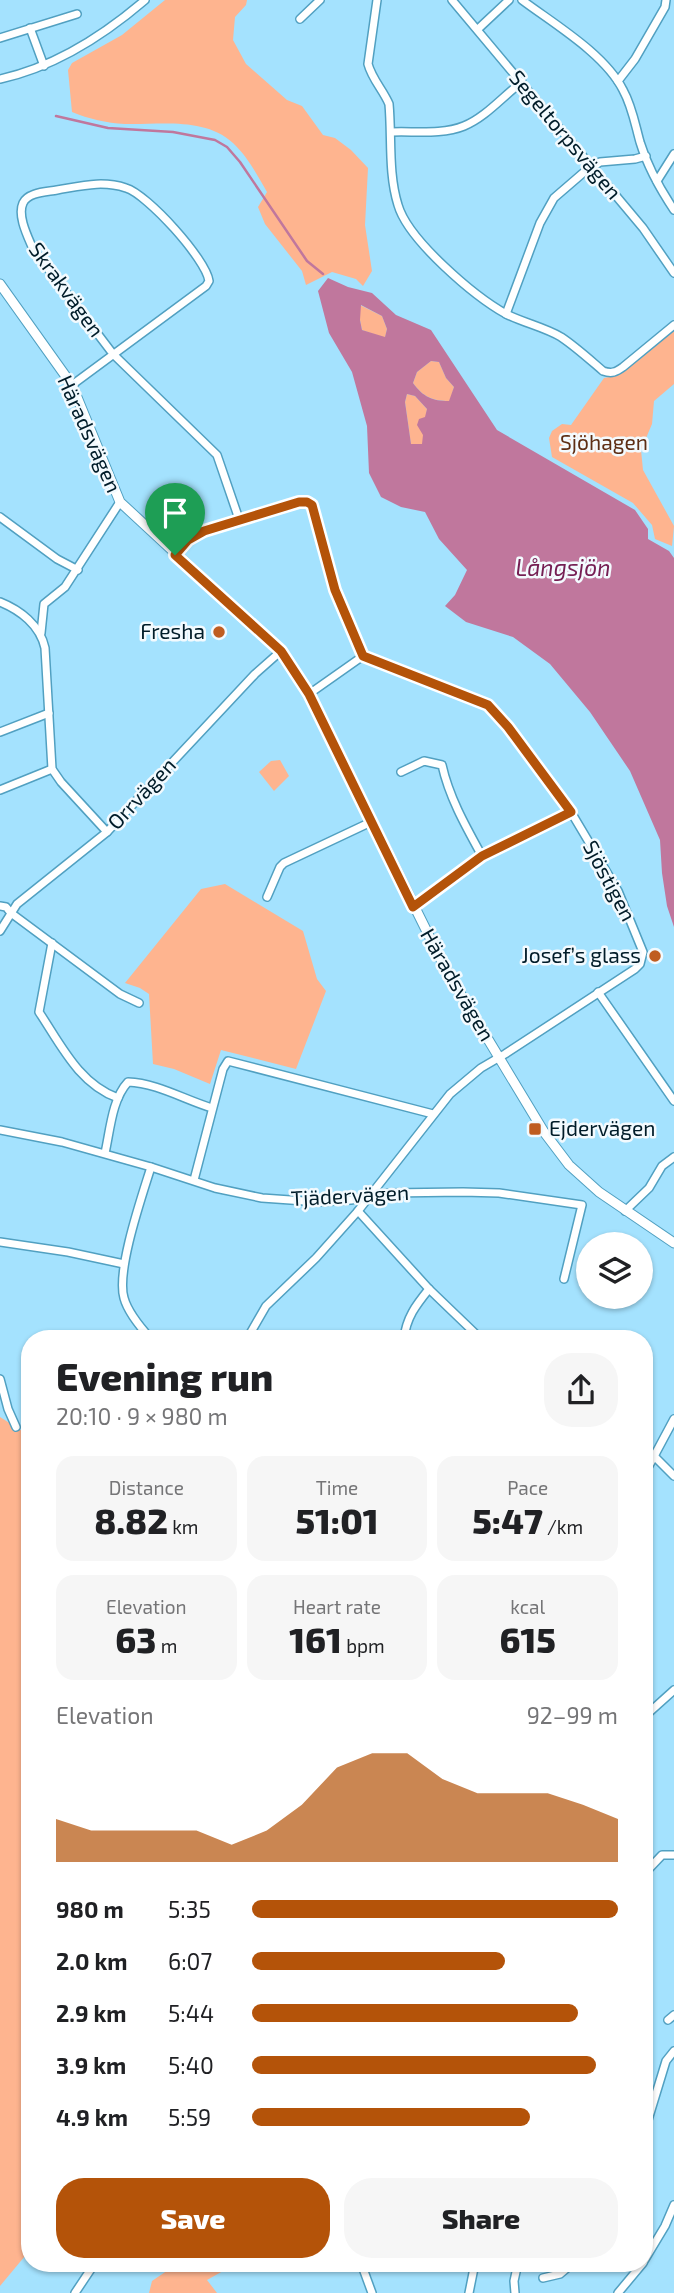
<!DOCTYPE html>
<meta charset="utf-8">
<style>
:root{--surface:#fff;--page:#f6f6f6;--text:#202124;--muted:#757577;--accent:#b45309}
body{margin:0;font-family:"Exo 2",sans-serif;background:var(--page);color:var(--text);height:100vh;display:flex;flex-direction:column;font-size:26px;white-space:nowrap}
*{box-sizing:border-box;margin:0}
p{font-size:23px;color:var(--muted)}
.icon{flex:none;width:38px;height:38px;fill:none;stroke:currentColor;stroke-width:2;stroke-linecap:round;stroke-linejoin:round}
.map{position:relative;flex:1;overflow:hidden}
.panel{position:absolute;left:21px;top:1330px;width:632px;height:942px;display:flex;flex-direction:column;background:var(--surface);border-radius:28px;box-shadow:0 2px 5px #0004}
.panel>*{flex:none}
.tools{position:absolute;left:576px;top:1232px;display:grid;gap:14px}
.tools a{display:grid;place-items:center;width:77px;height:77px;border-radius:50%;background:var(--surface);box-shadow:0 2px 5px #0004;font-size:35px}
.pin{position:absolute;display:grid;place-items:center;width:60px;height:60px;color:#fff;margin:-72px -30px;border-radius:50% 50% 50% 0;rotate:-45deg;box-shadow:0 0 7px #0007}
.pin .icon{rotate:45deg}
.round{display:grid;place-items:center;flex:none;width:74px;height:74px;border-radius:28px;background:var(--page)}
.headline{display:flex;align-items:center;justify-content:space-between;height:119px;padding:0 35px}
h1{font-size:38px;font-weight:800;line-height:52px}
.figures{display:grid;grid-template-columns:repeat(3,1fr);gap:10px;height:119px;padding:7px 35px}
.figures div{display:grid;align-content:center;border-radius:18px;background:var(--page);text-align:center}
.figures b{font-size:35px;font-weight:800}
.figures small{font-size:19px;font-weight:400}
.figures p{font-size:19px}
.chart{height:196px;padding:14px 35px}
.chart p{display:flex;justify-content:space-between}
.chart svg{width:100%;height:126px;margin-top:7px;fill:var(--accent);opacity:.7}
.primary-button{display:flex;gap:14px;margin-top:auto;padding:14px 35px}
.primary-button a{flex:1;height:80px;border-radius:28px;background:var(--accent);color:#fff;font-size:28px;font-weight:800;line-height:80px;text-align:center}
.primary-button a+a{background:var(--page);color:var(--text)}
ul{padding:0 35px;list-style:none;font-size:23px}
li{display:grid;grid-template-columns:112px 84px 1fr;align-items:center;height:52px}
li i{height:18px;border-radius:9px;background:var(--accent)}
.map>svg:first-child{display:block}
</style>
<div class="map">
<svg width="674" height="2293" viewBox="0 0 674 2293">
<rect width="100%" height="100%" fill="#a4e2fe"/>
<g fill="#feb48f">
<path d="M165,0H247L246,5L235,17L233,40L246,64L287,100L302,106L323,135L335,138L351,150L368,168L365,225L372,271L363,286L356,279L332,272L306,285L302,271L265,224L258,207L267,192C257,175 248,157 233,143C204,117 161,125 125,124C106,123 89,119 72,112L68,70L72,63L122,35Z"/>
<polygon points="360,305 382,316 387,329 385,338 362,330 360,320"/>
<path d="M674,330V384L654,401L652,424L641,450L643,470L674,526L672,546L655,539L652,525L633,503L552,457L549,438L552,431L562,424L571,425L604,378C626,375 656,345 674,330Z"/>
<path d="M431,361L439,362L446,378L454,387L450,401C433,401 423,397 413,383L417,372Z"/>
<polygon points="407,394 415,396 427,409 423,444 411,445 405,402"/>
<polygon points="280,760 289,776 274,791 259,772 271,761"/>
<polygon points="225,884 303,931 317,979 326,991 296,1069 221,1050 210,1084 174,1069 153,1064 149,994 140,988 125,983 201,889"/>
<polygon points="0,1417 30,1436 30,2250 0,2286"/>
<polygon points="174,2266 223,2271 207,2280 217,2293 149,2293 152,2281"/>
</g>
<path fill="#c0779d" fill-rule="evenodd" d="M328,278L348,287L372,293L396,315L431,330L497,430L635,510L648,529V539L669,551L674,558V927L667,906L662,873L660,840L630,771L590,712L550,664L513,637L466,622L445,606L455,595L467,570L439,539L425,512L401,507L381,497L369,473L367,426L352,372L329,333L318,291ZM361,305L382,316L387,329L385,337L362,330L360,320ZM431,361L439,362L446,378L454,387L449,401C433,401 423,397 413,383L417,372ZM407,394L415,396L427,409L425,417L419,419L417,425L423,435L422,444H411L405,402Z"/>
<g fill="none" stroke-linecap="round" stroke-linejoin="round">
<polyline stroke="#c0779d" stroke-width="2.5" points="56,116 108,128 173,132 215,140 227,147 240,162 307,261 323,274"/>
<defs>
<g id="minor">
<path d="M377,0L368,64C372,79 383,90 389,104C392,137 388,173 398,205C408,240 474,296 506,314C524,323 544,327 561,337C576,347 589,359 603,371C612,374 616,372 623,367L674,325"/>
<polyline points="452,0 643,228 674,273"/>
<path d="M522,0C554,24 605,54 623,90C632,106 635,124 640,142C647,165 660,189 674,210"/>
<polyline points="300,19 320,0"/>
<polyline points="30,28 44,66"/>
<polyline points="478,29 509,0"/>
<polyline points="0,38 77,14"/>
<path d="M0,79C55,67 103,36 145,0"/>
<polyline points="618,81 635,59 665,7 666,0"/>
<path d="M392,132C414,131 442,135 464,126C486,117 503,96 522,82"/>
<polyline points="657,181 674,154"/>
<polyline points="506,314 540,223 554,198 583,173 600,162 635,159 646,156"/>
<path d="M72,385L206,286L209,281C206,259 147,194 126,188C102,180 81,186 57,190C47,192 28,192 23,203C17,216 28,237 33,249L113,354L217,455L240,522"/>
<polyline points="0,517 57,559 78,570"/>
<polyline points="175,555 188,540 204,531 299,502 307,502 311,505 336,590 363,656 476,699 488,705 497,713 571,812 618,891 643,952 640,964 635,969 505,1054 481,1068 450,1094 358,1211 316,1258 266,1306 247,1339"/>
<path d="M0,602C20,610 40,625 45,648L52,769L61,782L107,832"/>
<polyline points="41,633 44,604 65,587 120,502"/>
<polyline points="309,694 363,656"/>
<polyline points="0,732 49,713"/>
<path d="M401,772L424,761L442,765C449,797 466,827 482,856"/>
<polyline points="0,790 52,769"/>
<polyline points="267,897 280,867 284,863 371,822"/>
<polyline points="0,906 6,907 11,913 120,994 139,1003"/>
<polyline points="413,907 482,856 571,812"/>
<polyline points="0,931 17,904 107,832 255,674 281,651"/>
<path d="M52,943L39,1012C61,1045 79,1084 118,1098"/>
<polyline points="598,992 674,1101"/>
<polyline points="0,1130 62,1142 151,1167 215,1188 262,1198 319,1202 351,1200 389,1193 463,1192 499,1193 582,1205 564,1279"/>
<path d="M105,1153C110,1131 112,1099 128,1082C157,1083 185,1100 212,1108"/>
<polyline points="194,1180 223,1069 228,1061 433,1114"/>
<polyline points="358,1211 429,1289 481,1339"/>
<polyline points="625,1211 649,1188 662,1166 674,1157"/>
<polyline points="0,1242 68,1252 124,1264"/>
<path d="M151,1339C141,1328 128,1313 124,1298C116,1271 142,1196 151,1167"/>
<path d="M404,1339C406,1318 416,1305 429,1289"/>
<polyline points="0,1379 8,1409 16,1427"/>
<polyline points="644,1451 655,1457 674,1476"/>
<polyline points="644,1475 674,1419"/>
<polyline points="644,1717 674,1690"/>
<polyline points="644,1874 662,1855 674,1855"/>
<polyline points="668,2020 674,2015"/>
<polyline points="644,2133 666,2061 674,2051"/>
<polyline points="644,2261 665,2226 674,2205"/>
<polyline points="361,2263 372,2293"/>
<polyline points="543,2278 560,2274 573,2263"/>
<polyline points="75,2293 95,2263"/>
<polyline points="469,2293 475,2263"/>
<polyline points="515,2293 514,2281 518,2263"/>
<polyline points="618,2293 643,2263"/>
</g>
<polyline id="tertiary" points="0,284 72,385 120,502 281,651 309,694 445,968 544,1132 569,1165 599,1192 674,1243"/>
</defs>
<use href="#minor" stroke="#51a0c1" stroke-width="10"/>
<use href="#tertiary" stroke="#51a0c1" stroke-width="11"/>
<use href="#minor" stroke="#fff" stroke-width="7"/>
<use href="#tertiary" stroke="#fff" stroke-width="9"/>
</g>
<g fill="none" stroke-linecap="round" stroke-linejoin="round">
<defs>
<polygon id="route" points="299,502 307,502 312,505 335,590 363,656 488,705 508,727 571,812 482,856 413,907 309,694 281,651 175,555 188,540 204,531"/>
</defs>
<use href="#route" stroke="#fff" stroke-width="14"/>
<use href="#route" stroke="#b45309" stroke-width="9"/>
</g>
<g fill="#bf5d21" stroke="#f3fafe" stroke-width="2.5">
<circle cx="219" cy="632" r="7"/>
<circle cx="655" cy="956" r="7"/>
<rect x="528" y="1122" width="14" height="14" rx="3.5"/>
</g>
<g text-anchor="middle" stroke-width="5" stroke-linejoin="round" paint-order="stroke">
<g font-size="21" fill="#001c29" stroke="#f3fafe">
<text transform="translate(565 135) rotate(50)" y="7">Segeltorpsvägen</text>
<text transform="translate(66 290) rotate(54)" y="7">Skrakvägen</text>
<text transform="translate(89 434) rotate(66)" y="7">Häradsvägen</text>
<text transform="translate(142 794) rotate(-47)" y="7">Orrvägen</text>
<text transform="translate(609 881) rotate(62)" y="7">Sjöstigen</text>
<text transform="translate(457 985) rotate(60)" y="7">Häradsvägen</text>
<text transform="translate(350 1196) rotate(-3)" y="7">Tjädervägen</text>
</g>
<g font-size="21" fill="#5d2d13" stroke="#f3fafe">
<text x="604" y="450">Sjöhagen</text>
</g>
<g font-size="21" fill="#001c29" stroke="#f3fafe" text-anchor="end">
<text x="205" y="639">Fresha</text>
<text x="641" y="963">Josef’s glass</text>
<text x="549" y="1136" text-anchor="start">Ejdervägen</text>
</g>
<g font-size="23" font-style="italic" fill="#751e53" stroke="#f3fafe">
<text x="563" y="576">Långsjön</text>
</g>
</g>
</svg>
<div class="tools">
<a><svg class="icon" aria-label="layers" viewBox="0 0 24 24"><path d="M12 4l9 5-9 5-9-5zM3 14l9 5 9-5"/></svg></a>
</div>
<div class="pin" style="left:175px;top:555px;background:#1e9e55"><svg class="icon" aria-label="arrive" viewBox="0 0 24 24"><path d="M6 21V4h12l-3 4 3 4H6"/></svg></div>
<section class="panel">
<div class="headline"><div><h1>Evening run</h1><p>20:10 · 9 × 980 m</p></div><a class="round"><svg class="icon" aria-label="share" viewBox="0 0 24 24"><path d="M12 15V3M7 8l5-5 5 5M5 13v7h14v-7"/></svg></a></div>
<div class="figures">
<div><p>Distance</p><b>8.82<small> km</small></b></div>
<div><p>Time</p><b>51:01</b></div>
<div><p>Pace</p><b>5:47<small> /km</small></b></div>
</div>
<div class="figures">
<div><p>Elevation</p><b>63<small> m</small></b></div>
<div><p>Heart rate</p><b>161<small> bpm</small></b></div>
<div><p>kcal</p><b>615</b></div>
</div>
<div class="chart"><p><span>Elevation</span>92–99 m</p>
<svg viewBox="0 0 160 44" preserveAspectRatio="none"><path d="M0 44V29L10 33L20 33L30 33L40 33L50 38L60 33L70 24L80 11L90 6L100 6L110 15L120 20L130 20L140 20L150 24L160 29V44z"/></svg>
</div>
<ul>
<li><b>980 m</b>5:35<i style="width:100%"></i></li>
<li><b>2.0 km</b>6:07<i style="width:69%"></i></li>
<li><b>2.9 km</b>5:44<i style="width:89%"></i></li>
<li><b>3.9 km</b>5:40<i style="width:94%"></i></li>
<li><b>4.9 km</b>5:59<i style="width:76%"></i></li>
</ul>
<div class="primary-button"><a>Save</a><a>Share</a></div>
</section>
</div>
